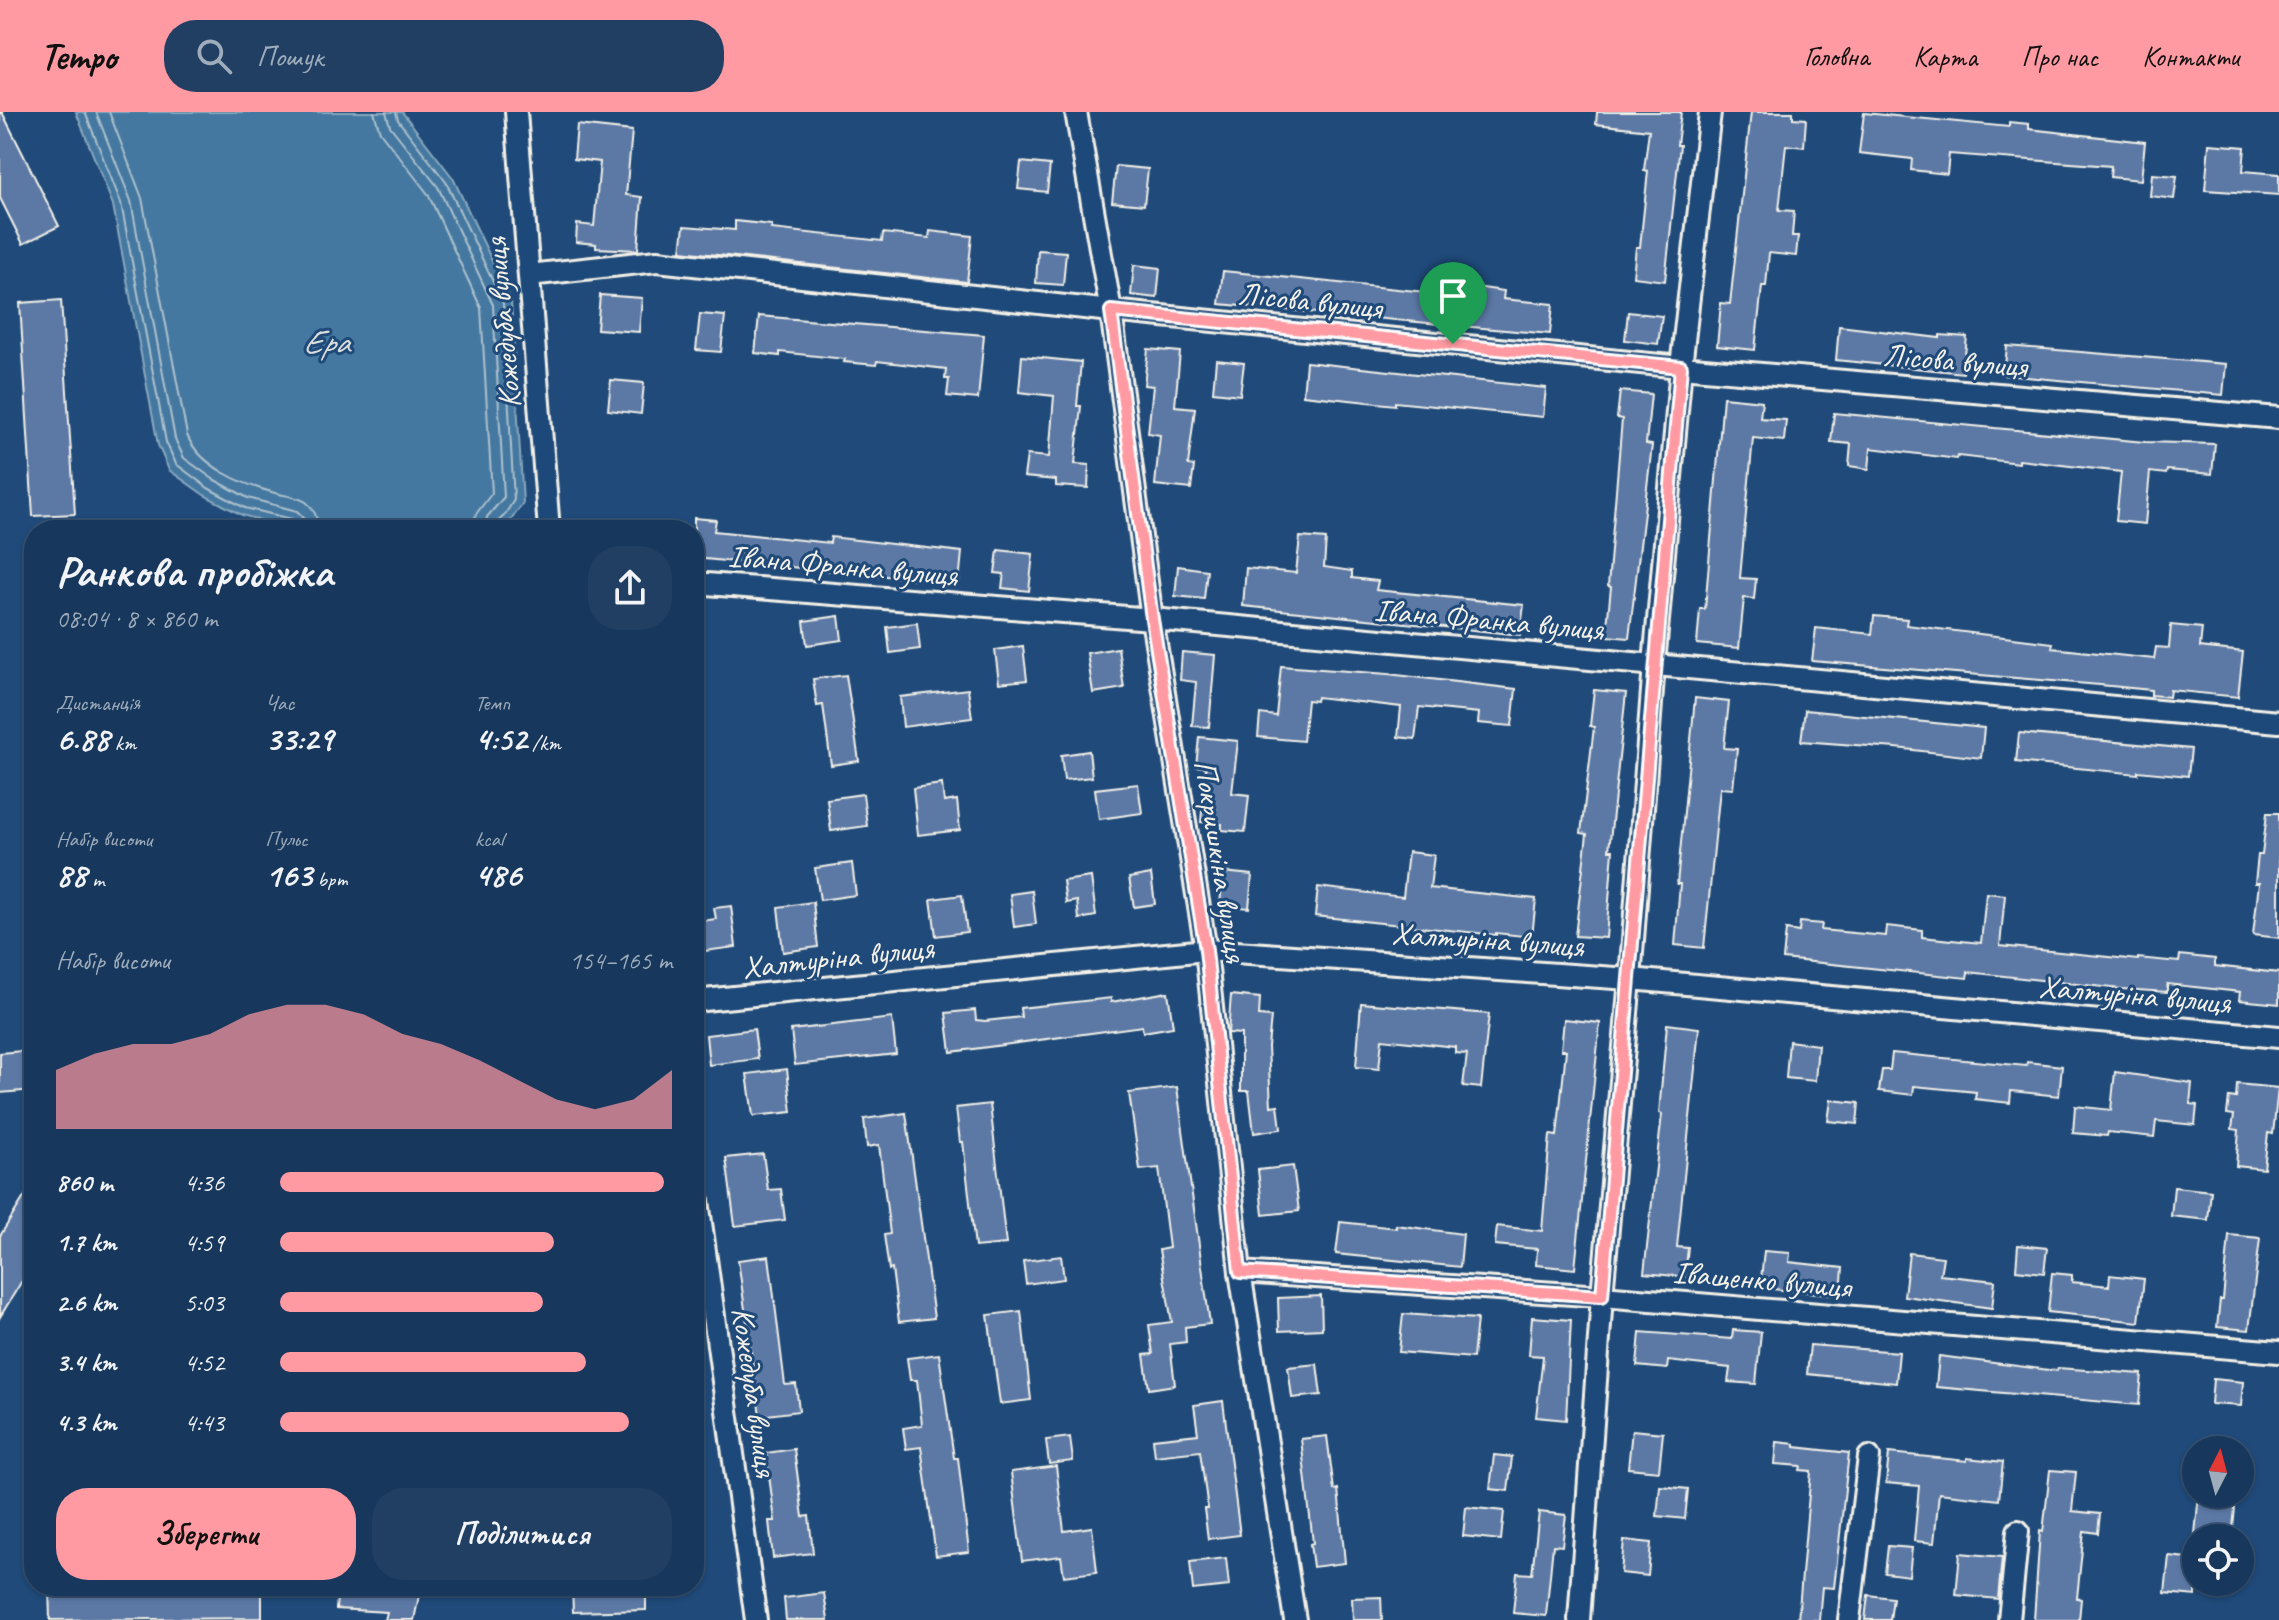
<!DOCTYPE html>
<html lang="uk">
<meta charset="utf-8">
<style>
:root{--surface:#17385c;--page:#203f62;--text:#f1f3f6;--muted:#9eacbb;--line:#365272;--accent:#ff9aa2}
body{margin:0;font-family:Caveat,sans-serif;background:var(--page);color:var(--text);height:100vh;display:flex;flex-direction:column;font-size:30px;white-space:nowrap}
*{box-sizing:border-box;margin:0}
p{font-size:26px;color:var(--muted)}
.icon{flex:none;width:44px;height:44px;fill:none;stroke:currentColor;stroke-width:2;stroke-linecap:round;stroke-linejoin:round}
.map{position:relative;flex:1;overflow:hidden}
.details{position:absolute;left:24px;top:408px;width:680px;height:1076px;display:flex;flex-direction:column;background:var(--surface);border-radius:32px;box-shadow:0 2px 6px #0004,0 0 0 2px var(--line)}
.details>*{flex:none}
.needle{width:52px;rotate:6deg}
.controls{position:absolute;left:2182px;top:1324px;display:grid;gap:16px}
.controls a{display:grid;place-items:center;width:72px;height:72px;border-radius:50%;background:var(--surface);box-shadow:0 2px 6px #0004,0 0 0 2px var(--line);font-size:40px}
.pin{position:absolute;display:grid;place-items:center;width:68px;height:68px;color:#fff;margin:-82px -34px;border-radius:50% 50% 50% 0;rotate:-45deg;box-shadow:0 0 8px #0007}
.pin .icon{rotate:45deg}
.round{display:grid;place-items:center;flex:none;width:84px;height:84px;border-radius:32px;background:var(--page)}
.summary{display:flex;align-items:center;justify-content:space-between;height:136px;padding:0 32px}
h1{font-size:44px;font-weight:700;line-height:60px}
.stats{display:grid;grid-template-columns:repeat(3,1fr);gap:12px;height:136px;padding:8px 32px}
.stats div{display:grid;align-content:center}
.stats b{font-size:34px;font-weight:700}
.stats small{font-size:22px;font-weight:400}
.stats p{font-size:22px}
.chart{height:224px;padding:16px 32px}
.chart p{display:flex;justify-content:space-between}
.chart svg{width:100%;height:144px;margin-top:8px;fill:var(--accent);opacity:.7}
.button{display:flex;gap:16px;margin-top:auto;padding:16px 32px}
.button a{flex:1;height:92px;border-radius:32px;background:var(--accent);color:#111;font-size:32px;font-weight:700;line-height:92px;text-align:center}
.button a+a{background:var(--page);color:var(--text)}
ul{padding:0 32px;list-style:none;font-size:26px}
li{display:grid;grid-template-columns:128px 96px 1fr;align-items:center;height:60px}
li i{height:20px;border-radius:10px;background:var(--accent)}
header{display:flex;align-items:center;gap:48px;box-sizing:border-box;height:112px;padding:0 40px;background:var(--accent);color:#111}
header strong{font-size:38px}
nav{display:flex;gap:44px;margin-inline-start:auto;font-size:28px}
.search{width:560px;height:72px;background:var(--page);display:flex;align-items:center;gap:20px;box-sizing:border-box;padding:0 28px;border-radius:32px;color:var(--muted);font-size:30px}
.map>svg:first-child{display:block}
</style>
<header>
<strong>Tempo</strong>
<div class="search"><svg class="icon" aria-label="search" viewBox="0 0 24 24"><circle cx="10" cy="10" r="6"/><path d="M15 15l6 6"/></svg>Пошук</div>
<nav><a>Головна</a><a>Карта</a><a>Про нас</a><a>Контакти</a></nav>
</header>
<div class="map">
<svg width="2279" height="1508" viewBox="0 0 2279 1508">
<rect width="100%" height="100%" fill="#1f4a7a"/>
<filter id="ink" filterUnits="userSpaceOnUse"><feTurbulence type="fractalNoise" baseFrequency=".0125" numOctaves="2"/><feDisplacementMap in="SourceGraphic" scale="16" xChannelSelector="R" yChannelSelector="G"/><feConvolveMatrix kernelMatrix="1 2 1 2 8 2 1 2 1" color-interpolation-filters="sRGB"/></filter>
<g filter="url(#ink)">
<polygon fill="#315887" points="694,1158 703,1222 694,1223"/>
<polygon fill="#4478a1" stroke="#8aa8bd" stroke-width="2" points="76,0 402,0 453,66 511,189 523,391 509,411 498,418 336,418 277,413 242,403 204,383 169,358 158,333 113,93"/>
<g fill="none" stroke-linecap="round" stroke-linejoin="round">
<g stroke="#aec1cc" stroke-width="2">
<polyline points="85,0 121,91 166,330 176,352 208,376 245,396 292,407 297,418"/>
<polyline points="96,0 131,89 175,327 184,346 213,367 248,386 297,399 305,407 307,418"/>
<path d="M109,0L142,86L187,323C200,355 244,373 275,381C285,384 297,384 306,390C315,397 318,407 319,418"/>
<polyline points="374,0 380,20 428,82 481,196 492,381 476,402 472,418"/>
<polyline points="386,0 390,14 438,75 493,193 504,385 487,405 485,418"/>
<polyline points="396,0 398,8 446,70 503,191 514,388 504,404 496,411 495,418"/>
</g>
</g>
<g fill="#5c79a6" stroke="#f4f1e8" stroke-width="2">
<polygon points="0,0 2,0 59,114 23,132 0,86"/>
<polygon points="1597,0 1681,0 1677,33 1680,33 1665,169 1633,165 1636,135 1640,135 1648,59 1644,58 1649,18 1596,12"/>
<polygon points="1751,0 1793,0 1793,6 1806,7 1804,35 1786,33 1779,98 1794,99 1792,124 1798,124 1796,144 1769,141 1766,174 1762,174 1755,238 1717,234 1721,191 1730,192"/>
<polygon points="1864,1 2009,15 2009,10 2029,12 2029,17 2145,30 2141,68 2110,65 2111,54 1949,42 1947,62 1911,58 1912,47 1859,41"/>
<polygon points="577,13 632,19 626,83 642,85 638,138 596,136 596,132 576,130 577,112 594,114 600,50 574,47"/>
<polygon points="2209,32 2245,35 2243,59 2279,62 2279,83 2205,78"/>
<polygon points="1021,50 1050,53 1047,80 1018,77"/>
<polygon points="1116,54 1148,57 1144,93 1112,90"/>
<polygon points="2152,62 2177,64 2174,87 2150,84"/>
<polygon points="735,109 772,113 771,117 882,129 883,121 929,126 930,119 972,124 967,170 681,139 684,114 735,118"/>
<polygon points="1038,138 1066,140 1063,173 1036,171"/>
<polygon points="1134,153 1160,156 1157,186 1131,183"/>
<polygon points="1223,159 1474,185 1475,175 1504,179 1503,187 1553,192 1550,222 1219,192"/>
<polygon points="600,183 642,186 639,220 597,217"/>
<polygon points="61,188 75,402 33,404 20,191"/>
<polygon points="1628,200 1662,204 1658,232 1625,228"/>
<polygon points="700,202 725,204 721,240 696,238"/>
<polygon points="759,204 984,223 978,287 947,284 949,267 945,267 946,257 877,249 876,253 844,250 845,247 780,240 780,244 755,241"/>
<polygon points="1839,214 1940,226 1940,223 1967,225 1963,261 1836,248"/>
<polygon points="2007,234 2226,252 2223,283 2004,263"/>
<polygon points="1148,237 1180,240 1175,294 1195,296 1188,353 1194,354 1191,377 1155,373 1160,323 1148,321 1153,274 1144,273"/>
<polygon points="1022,244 1081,250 1077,294 1081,294 1075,352 1089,353 1088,376 1056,374 1056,368 1024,365 1027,343 1049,345 1054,284 1019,280"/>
<polygon points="1216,248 1244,251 1240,283 1213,280"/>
<polygon points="1306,250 1546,276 1543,305 1395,290 1395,293 1303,283"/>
<polygon points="611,268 644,271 641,302 608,298"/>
<polygon points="1620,279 1651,282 1646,332 1652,333 1629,526 1606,524 1611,475 1608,474 1622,307 1617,306"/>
<polygon points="1723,285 1762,289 1760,306 1786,308 1784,329 1753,326 1740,466 1756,467 1754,487 1744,486 1739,536 1697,532 1700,497 1705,497"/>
<polygon points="1834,301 2145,330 2215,332 2212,362 2167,358 2166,362 2150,360 2145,412 2116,409 2121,360 2019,348 2019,351 1958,344 1957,347 1871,336 1869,357 1849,354 1851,332 1831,330"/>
<polygon points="694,406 716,408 714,419 830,431 831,425 962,440 959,471 694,446"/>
<polygon points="1300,425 1326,427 1324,455 1352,459 1352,466 1378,469 1376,478 1524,493 1520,523 1243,494 1246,456 1296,461"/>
<polygon points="998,438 1033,442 1029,479 1002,476 1004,462 995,461"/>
<polygon points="1178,454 1207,458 1204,487 1175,484"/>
<polygon points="839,504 842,528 807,533 804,509"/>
<polygon points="1874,504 1907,507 1906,513 2053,531 2052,536 2154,547 2156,535 2169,536 2171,513 2202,516 2200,535 2243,540 2238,585 2170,578 2169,585 2151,583 2151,578 2100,573 1812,549 1816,516 1872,522"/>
<polygon points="917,511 920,537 890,541 887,515"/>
<polygon points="1023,534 1027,568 999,571 995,538"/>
<polygon points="1118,536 1124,576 1093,581 1087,541"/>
<polygon points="1182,540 1215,543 1209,615 1192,614 1196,570 1180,568"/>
<polygon points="1281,554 1388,562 1516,577 1512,614 1478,611 1479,601 1419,595 1415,627 1398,625 1401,595 1317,585 1316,589 1307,588 1303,629 1258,625 1260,602 1276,604"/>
<polygon points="846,563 859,649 831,653 823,593 817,594 813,567"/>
<polygon points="968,577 972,606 903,615 900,585"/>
<polygon points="1594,578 1626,581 1609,738 1613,738 1606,826 1575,824 1587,722 1581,721 1594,615 1590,614"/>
<polygon points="1695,586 1729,590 1724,636 1737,637 1733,677 1720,676 1704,836 1675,833 1680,772 1677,772"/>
<polygon points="1805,598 1984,616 1981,646 1896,636 1801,629"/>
<polygon points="2019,621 2191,637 2188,664 2138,659 2138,662 2016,650"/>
<polygon points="1199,625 1238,629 1232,681 1249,683 1245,720 1222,718 1222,712 1201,710 1206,655 1196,654"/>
<polygon points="1089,639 1092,665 1064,668 1061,643"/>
<polygon points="942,672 944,690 957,688 960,718 918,723 913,676"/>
<polygon points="1138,672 1142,701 1099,707 1095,677"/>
<polygon points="863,682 867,714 831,719 827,687"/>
<polygon points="2267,701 2279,701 2279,826 2253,823 2259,771 2255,771 2258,743 2262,743"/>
<polygon points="1408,740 1434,743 1430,776 1536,787 1532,825 1496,821 1496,823 1315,804 1318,775 1403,785"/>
<polygon points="852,751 856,783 820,788 815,756"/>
<polygon points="1223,760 1252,763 1249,796 1220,793"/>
<polygon points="1151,762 1155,792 1134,795 1129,766"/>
<polygon points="1091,765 1096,804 1079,807 1077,789 1066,791 1063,769"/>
<polygon points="1032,779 1036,812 1014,815 1010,782"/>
<polygon points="1986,781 2005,783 2000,834 2138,848 2138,846 2179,850 2180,843 2215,847 2215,854 2279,861 2279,892 2239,888 2240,880 2167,872 2167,880 2121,877 1968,860 1967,866 1783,847 1786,818 1799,820 1800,810 1822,812 1821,818 1886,824 1887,814 1922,818 1922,825 1981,831"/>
<polygon points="962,783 967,820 936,824 931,787"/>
<polygon points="813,790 818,835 783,840 778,795"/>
<polygon points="731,794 736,835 697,840 694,810 716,807 714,796"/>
<polygon points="1168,880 1173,915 1143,920 1142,914 951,940 946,901 975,898 976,908 985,909 1021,905 1020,896 1111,886 1111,890"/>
<polygon points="1231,883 1260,886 1259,904 1271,905 1268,935 1271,994 1278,993 1281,1017 1254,1021 1249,979 1241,979 1241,922 1228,921"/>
<polygon points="1361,891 1489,902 1481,976 1463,974 1467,942 1455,941 1455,935 1382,927 1379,957 1356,955"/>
<polygon points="892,906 896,942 795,953 791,918"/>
<polygon points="1564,907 1600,911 1575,1157 1536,1153 1537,1137 1495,1133 1497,1114 1542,1119 1550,1023 1557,1024 1566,938 1561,938"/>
<polygon points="1667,912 1699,916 1677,1135 1688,1136 1685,1165 1644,1161 1662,1002 1659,1001"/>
<polygon points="754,917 758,947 709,953 706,923"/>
<polygon points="1789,929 1818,933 1815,969 1786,966"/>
<polygon points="34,938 34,978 0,981 0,941"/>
<polygon points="1892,941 2026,954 2027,950 2062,954 2059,984 2011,979 2010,991 1975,987 1976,980 1914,974 1913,983 1879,979 1882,958 1890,958"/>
<polygon points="787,957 792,1000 753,1004 747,962"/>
<polygon points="2115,960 2192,971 2190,992 2197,993 2195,1013 2156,1009 2154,1025 2108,1020 2107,1024 2073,1021 2075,994 2111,998"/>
<polygon points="2237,972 2278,976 2273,1022 2268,1021 2264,1057 2236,1054 2239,1018 2232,1017 2234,1003 2227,1002 2229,985 2236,986"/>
<polygon points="1177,975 1210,1212 1185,1215 1186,1230 1170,1232 1175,1273 1149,1277 1144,1243 1153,1242 1149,1213 1172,1210 1159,1138 1169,1136 1159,1056 1140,1058 1129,981"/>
<polygon points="1831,988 1859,991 1857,1012 1828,1009"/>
<polygon points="990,992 1006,1132 975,1135 963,1030 960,1030 956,996"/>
<polygon points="906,1001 934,1206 899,1210 892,1157 889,1158 884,1123 890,1122 879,1033 867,1035 864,1007"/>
<polygon points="763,1042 768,1078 781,1077 785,1108 735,1114 726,1046"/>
<polygon points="1293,1054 1299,1099 1263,1103 1258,1058"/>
<polygon points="34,1069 34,1149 0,1205 0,1124"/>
<polygon points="2174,1075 2211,1079 2208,1108 2171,1104"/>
<polygon points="1340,1110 1396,1116 1396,1113 1463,1122 1460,1155 1336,1142"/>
<polygon points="2229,1123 2260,1126 2249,1218 2217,1215 2220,1188 2223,1188"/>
<polygon points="2018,1133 2047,1136 2044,1161 2016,1158"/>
<polygon points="1764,1139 1790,1141 1789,1150 1843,1156 1841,1183 1760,1176"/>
<polygon points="1909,1141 1943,1145 1940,1163 1995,1169 1992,1196 1904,1184"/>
<polygon points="769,1144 785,1273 796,1272 799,1299 760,1304 738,1148"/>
<polygon points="1061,1144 1064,1167 1026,1172 1023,1149"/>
<polygon points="2052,1161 2072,1163 2072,1170 2109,1174 2110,1163 2144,1167 2139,1210 2048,1200"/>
<polygon points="1321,1184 1322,1217 1279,1219 1278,1186"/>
<polygon points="1021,1199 1031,1288 1000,1292 988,1203"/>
<polygon points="1403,1202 1477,1207 1473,1246 1399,1240"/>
<polygon points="1532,1205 1571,1208 1566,1308 1536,1305 1543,1244 1529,1243"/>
<polygon points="1733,1218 1761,1220 1756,1272 1728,1270 1730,1256 1668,1249 1667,1257 1637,1254 1640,1220 1732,1227"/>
<polygon points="1810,1233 1899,1240 1896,1271 1807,1262"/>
<polygon points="939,1242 954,1346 958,1346 969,1440 936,1444 921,1335 906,1337 903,1316 922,1313 917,1268 910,1268 907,1246"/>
<polygon points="1939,1244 2057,1259 2058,1256 2142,1262 2139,1293 1936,1275"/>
<polygon points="1317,1252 1321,1283 1292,1286 1288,1255"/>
<polygon points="2213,1267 2243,1270 2241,1294 2211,1292"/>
<polygon points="1223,1289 1240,1423 1208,1427 1204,1397 1208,1397 1200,1339 1155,1344 1153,1327 1198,1322 1194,1293"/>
<polygon points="1632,1318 1663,1321 1659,1359 1628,1356"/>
<polygon points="1327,1324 1334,1378 1338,1377 1345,1451 1313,1455 1310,1432 1313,1431 1301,1327"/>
<polygon points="1070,1325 1073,1349 1049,1352 1046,1328"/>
<polygon points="1777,1330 1795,1332 1795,1335 1849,1341 1834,1476 1822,1475 1819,1508 1798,1508 1811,1359 1800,1358 1801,1354 1775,1352"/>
<polygon points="794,1337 803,1405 809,1404 813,1441 773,1446 769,1409 775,1409 766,1341"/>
<polygon points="1889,1341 1967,1349 1967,1346 2003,1350 1999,1388 1939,1381 1934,1431 1914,1429 1919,1374 1886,1371"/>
<polygon points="1494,1343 1512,1345 1508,1379 1490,1377"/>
<polygon points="1056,1354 1064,1419 1092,1415 1097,1460 1064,1464 1061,1444 1022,1449 1011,1360"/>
<polygon points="2050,1358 2076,1360 2072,1399 2100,1402 2098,1421 2084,1419 2077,1486 2081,1487 2079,1508 2034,1508 2040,1419 2043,1420"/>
<polygon points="1660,1374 1688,1377 1685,1407 1657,1404"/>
<polygon points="2199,1382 2236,1386 2232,1426 2195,1422"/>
<polygon points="1466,1395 1504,1399 1501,1428 1463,1424"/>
<polygon points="1539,1400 1566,1403 1562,1434 1553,1433 1546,1504 1513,1501 1517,1461 1532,1462"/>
<polygon points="1624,1428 1651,1431 1648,1464 1621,1461"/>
<polygon points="1888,1434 1912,1436 1909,1464 1885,1461"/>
<polygon points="1960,1441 2002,1445 1998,1487 1956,1483"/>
<polygon points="2169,1444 2196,1447 2196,1484 2165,1481"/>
<polygon points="1226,1446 1229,1474 1193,1478 1190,1450"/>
<polygon points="49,1474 262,1474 262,1506 50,1508"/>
<polygon points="338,1474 421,1474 414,1508 385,1508 387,1500 336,1497"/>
<polygon points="572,1474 646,1474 646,1498 573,1500"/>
<polygon points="824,1481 828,1508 786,1508 784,1486"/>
<polygon points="1868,1483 1893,1486 1890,1508 1865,1508"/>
<polygon points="1381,1485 1382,1508 1353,1508 1352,1486"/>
</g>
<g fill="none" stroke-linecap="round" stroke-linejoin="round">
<defs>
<g id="street">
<polyline points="516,0 549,418"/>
<polyline points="1076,0 1111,199 1152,507 1206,838 1240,1160 1295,1508"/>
<polyline points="529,163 657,149 1111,199 1681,255 2279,306"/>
<polyline points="694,471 1152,507 2279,610"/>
<polyline points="694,889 1206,838 1630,867 2279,925"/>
<polyline points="694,1060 756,1508"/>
<polyline points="1240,1160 1602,1184 2279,1240"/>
<polyline points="1579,1508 1602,1184 1630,867 1654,552 1681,255 1710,0"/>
<polyline points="1849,1508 1869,1345"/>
<polyline points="2009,1508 2018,1419"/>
</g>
</defs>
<use href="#street" stroke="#f4f1e8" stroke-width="26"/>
<use href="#street" stroke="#1f4a7a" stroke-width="20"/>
</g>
</g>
<g fill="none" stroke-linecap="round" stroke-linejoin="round" filter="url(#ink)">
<defs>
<polygon id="route" points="1111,199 1681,255 1602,1184 1240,1160 1206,838 1152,507"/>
</defs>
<use href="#route" stroke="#fff" stroke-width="16"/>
<use href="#route" stroke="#ff9aa2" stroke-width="10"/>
</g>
<g text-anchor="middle" stroke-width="6" stroke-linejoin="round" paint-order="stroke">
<g font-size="32" fill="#f4f1e8" stroke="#1f4a7a">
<text transform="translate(1310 188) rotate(6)" y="11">Лісова вулиця</text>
<text transform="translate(502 211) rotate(-95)" y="11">Кожедуба вулиця</text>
<text transform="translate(1955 248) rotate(5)" y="11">Лісова вулиця</text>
<text transform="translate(843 453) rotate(5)" y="11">Івана Франка вулиця</text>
<text transform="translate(1489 507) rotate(5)" y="11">Івана Франка вулиця</text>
<text transform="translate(1221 749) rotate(81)" y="11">Покришкіна вулиця</text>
<text transform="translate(1488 827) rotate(4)" y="11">Халтуріна вулиця</text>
<text transform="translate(838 845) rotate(-6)" y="11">Халтуріна вулиця</text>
<text transform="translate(2135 882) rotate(5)" y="11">Халтуріна вулиця</text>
<text transform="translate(1762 1167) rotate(5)" y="11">Іващенко вулиця</text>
<text transform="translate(755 1280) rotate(82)" y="11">Кожедуба вулиця</text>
</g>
<g font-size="34" font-style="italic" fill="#dadfdd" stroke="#1f4a7a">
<text x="326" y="241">Ера</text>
</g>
</g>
</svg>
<div class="controls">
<a><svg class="needle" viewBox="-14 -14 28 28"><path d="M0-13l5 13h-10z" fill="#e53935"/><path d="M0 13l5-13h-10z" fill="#9eacbb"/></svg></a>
<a><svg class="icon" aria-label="locate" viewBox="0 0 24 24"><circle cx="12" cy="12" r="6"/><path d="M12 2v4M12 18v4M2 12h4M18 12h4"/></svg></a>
</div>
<div class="pin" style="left:1453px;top:232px;background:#1e9e55"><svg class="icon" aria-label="arrive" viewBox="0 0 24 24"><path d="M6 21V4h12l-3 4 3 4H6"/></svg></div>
<section class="details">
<div class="summary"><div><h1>Ранкова пробіжка</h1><p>08:04 · 8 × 860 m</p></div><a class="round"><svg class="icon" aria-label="share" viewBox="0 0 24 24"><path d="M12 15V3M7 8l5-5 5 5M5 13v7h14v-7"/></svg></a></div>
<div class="stats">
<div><p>Дистанція</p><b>6.88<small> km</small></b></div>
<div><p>Час</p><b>33:29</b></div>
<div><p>Темп</p><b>4:52<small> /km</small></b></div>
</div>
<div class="stats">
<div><p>Набір висоти</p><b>88<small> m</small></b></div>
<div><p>Пульс</p><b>163<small> bpm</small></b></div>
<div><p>kcal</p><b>486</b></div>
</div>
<div class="chart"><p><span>Набір висоти</span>154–165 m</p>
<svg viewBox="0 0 160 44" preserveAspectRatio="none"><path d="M0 44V26L10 21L20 18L30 18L40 15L50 9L60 6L70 6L80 9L90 15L100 18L110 23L120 29L130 35L140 38L150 35L160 26V44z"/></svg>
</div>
<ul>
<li><b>860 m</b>4:36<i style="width:98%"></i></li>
<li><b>1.7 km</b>4:59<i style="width:70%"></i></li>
<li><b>2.6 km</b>5:03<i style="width:67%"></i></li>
<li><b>3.4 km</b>4:52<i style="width:78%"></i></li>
<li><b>4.3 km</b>4:43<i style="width:89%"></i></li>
</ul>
<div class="button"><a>Зберегти</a><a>Поділитися</a></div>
</section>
</div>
